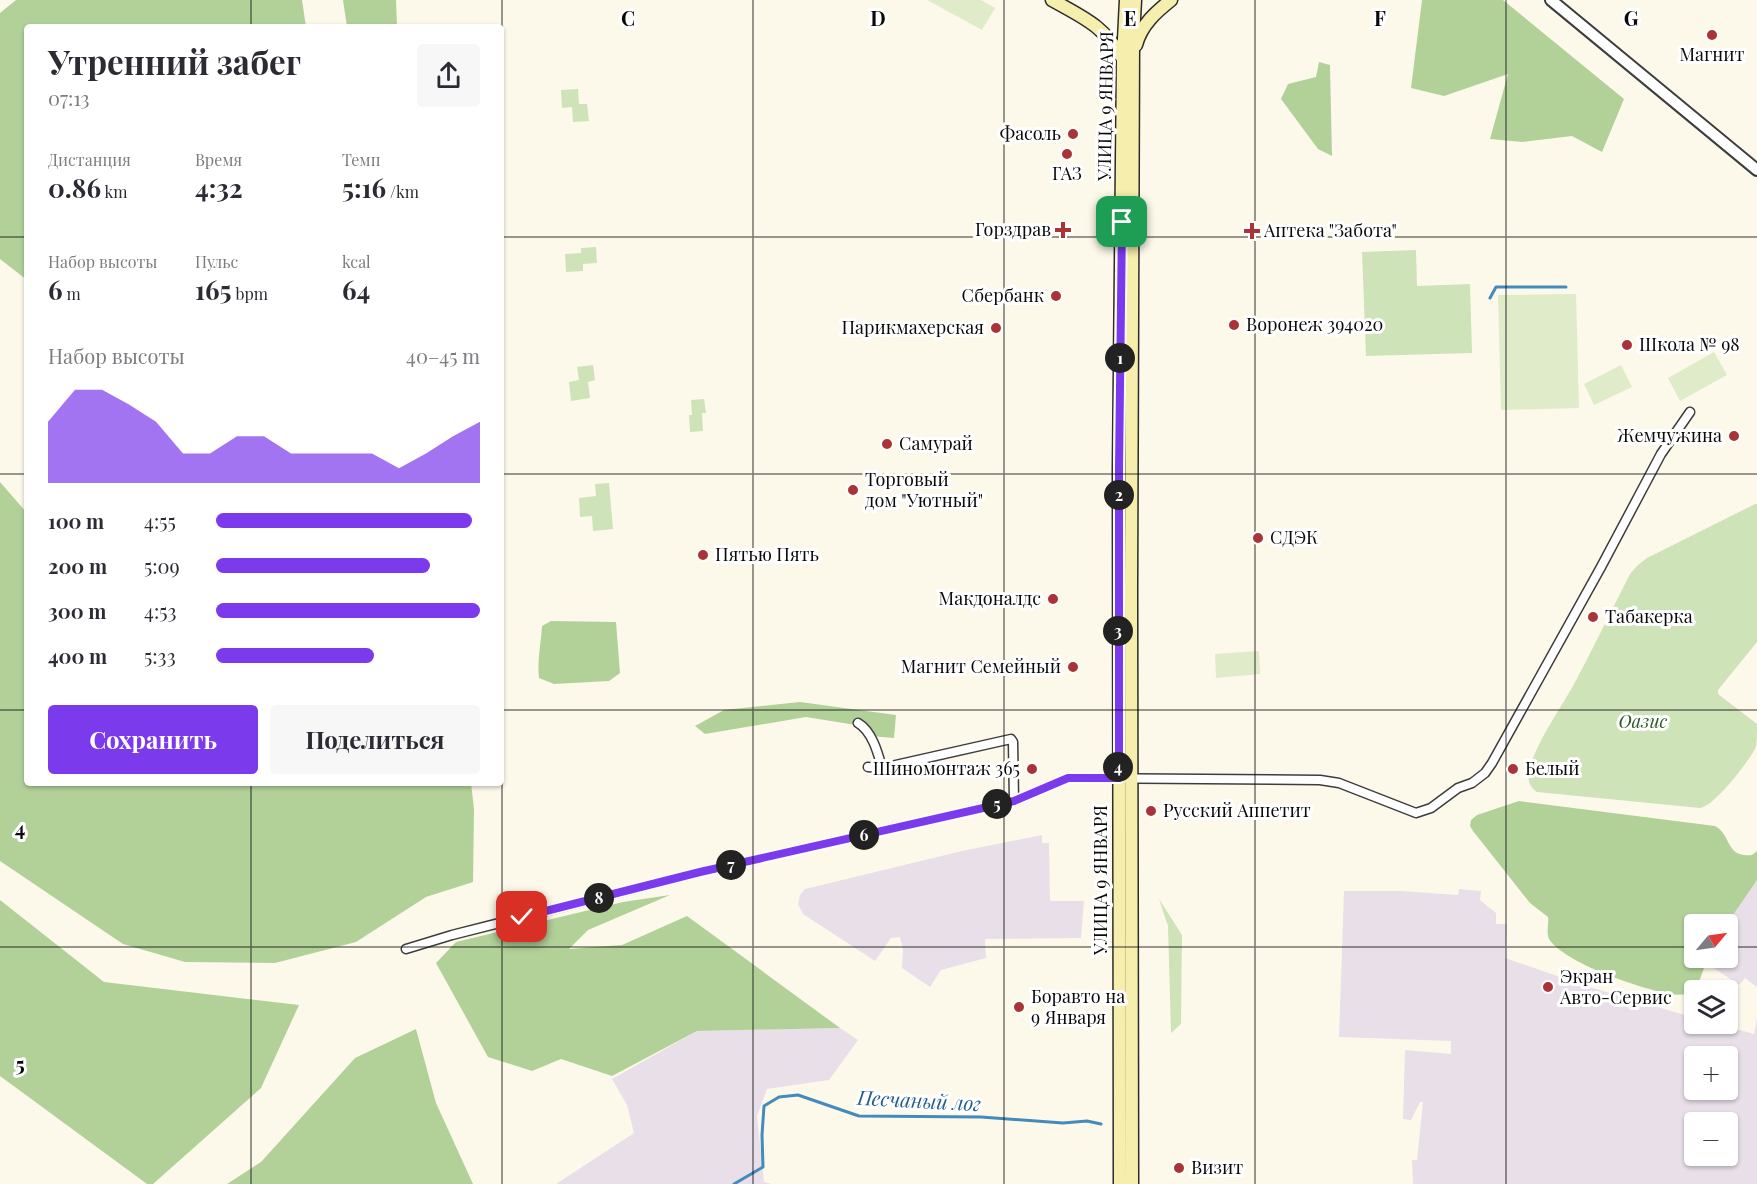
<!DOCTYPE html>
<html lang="ru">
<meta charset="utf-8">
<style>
:root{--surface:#fff;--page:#f7f7f7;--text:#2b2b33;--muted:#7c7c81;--accent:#7c3aed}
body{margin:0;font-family:"Playfair Display",serif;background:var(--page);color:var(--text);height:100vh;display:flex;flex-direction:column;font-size:22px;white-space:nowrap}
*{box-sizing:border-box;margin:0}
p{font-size:20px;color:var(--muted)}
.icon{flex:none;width:33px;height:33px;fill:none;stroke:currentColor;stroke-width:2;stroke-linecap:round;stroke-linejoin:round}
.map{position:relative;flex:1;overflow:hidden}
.panel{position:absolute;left:24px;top:24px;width:480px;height:762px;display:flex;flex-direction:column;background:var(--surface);border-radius:6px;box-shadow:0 2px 4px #0004}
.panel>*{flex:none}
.needle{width:39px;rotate:61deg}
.fabs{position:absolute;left:1684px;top:914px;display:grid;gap:12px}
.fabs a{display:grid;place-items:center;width:54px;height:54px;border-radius:6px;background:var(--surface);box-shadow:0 2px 4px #0004;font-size:30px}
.pin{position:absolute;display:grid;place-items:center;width:51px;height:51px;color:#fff;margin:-26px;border-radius:12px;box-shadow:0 3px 9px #0006}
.km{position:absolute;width:30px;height:30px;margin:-15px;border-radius:50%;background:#222;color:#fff;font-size:16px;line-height:30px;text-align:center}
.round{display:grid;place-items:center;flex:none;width:63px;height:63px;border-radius:6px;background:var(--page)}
.head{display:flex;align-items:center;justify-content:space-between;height:102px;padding:0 24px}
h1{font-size:33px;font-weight:700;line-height:45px}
.stats{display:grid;grid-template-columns:repeat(3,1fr);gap:9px;height:102px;padding:6px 24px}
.stats div{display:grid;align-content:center}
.stats b{font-size:26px;font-weight:700}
.stats small{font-size:16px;font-weight:400}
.stats p{font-size:16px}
.chart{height:168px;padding:12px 24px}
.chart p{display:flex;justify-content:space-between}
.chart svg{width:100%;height:108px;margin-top:6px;fill:var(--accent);opacity:.7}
.button{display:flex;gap:12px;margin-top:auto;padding:12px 24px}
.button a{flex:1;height:69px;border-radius:6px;background:var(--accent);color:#fff;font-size:24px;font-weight:700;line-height:69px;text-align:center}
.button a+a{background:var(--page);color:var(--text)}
ul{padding:0 24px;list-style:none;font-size:20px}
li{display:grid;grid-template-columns:96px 72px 1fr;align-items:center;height:45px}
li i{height:15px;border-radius:8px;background:var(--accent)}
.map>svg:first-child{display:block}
</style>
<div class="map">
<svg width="1757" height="1184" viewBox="0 0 1757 1184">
<rect width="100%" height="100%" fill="#fdf9ea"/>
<g fill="#e8dfe9" fill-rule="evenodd">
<polygon points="1042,835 1042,843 1049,843 1050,901 1084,901 1081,938 985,939 986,958 941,970 930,987 902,968 903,950 900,937 891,938 875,961 803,914 798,904 800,895 805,889 962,851"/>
<polygon points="1757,880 1757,987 1745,978 1739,985 1705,962 1708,957 1728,957 1727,924"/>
<path d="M1459,889L1481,891L1480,900L1496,913V924H1507L1505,958L1586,986L1695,1018V1023H1714L1754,1034L1757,1019V1184H1413L1412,1160H1417L1423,1102H1420L1411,1120L1403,1119L1405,1050L1451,1054V1041L1339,1037L1344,891H1401L1458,895ZM1695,1056H1728V1089H1695ZM1695,1122H1728V1155H1695Z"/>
<polygon points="840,1028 858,1040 829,1080 767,1089 757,1116 764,1182 772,1184 556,1184 634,1133 627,1105 612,1079 697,1031"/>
</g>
<g fill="#cee3b8">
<polygon points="578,89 579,104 587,104 589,121 573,122 572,107 562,108 561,90"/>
<polygon points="596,247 597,263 583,264 583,271 566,272 565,254 581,253 581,248"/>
<polygon points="1416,250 1417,286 1470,284 1472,353 1366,356 1362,252"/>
<polygon points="593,365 595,380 588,382 590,398 571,401 569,382 579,380 577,367"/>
<polygon points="704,399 706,413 702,413 703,431 690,432 689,415 692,415 691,400"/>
<polygon points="609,483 613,529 593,531 592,516 580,517 579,498 596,496 595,484"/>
<path d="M1755,504H1757V642L1718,690V694L1757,724C1757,731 1757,741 1756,747C1750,760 1714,807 1700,808L1537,792C1530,788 1527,780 1529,772C1535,744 1559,711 1573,686C1593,649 1611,611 1630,574L1638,565L1647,558Z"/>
<polygon points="1159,899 1182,935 1181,1024 1171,1033 1168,926"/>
</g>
<g fill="#b2d199">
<polygon points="16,0 302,0 306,27 27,27 27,280 0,259 0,13"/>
<polygon points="343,0 396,0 397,27 347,27"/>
<polygon points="1422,0 1503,0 1624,99 1602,152 1572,136 1522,142 1490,139 1508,74 1444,96 1411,88"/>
<polygon points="1319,62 1330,65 1332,156 1318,149 1281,99 1288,84 1316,77"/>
<polygon points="0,482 27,513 27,783 471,783 474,809 473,882 426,897 356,942 275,963 185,962 123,944 0,861"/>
<path d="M551,621L616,622L620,673L609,681L554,684L539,678C537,660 541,644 542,626Z"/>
<polygon points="800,702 896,715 894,738 870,736 862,726 806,717 705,734 695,726 724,710"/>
<path d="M1519,801L1715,826C1732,835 1725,858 1752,855L1757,851V880L1727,924H1695V957H1708L1696,990C1689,994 1680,996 1670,994C1642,989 1564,963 1549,939C1546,933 1549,923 1548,917L1530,903L1473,831L1470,826L1471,820L1477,815Z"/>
<polygon points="670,895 588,930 569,949 622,945 687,916 840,1028 697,1031 612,1076 561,1059 532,1071 488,1057 436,963 456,942 623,902"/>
<polygon points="0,900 104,982 299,1005 261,1088 153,1184 147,1184 0,1076"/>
<polygon points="416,1029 436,1103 473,1184 227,1184 261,1162 355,1058"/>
</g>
<g fill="#dfebc9">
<polygon points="927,0 981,0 995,8 982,30"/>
<polygon points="1576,294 1579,408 1501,410 1498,295"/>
<polygon points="1714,352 1727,375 1680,401 1668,378"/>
<polygon points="1621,365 1632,387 1594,405 1584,384"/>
<polygon points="1259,651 1260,674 1216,678 1215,654"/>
</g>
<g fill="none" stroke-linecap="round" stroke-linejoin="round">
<g stroke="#438bbd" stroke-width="3">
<polyline points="1490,298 1496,287 1566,287"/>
<polyline points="734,1184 763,1167 762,1135 764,1106 779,1097 798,1095 859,1116 981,1117 1063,1123 1087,1121 1101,1124"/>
</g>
<defs>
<g id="minor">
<path d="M858,723C872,731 878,753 882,768L1011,739L1013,742L1014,801"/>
<polyline points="868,767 882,768"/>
<polyline points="406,949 452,935 700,872 1014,801 1068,778 1320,780 1339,783 1416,813 1431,808 1458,788 1472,783 1485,773 1492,763 1601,567 1661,454 1690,412"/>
</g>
<polyline id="tertiary" points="1551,0 1757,170"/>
<g id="secondary">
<path d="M1052,0C1084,18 1103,25 1123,59"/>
<path d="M1136,45C1141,25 1156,12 1171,0"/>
<polyline points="1120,1184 1119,469 1123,59 1126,0"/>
<polyline points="1132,1184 1131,589 1133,38 1135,0"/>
</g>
</defs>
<use href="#minor" stroke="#3d3d3d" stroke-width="11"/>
<use href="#tertiary" stroke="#3d3d3d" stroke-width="14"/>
<use href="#secondary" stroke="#2c2c2c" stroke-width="15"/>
<use href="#minor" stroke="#fff" stroke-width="8"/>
<use href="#tertiary" stroke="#fff" stroke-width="10"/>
<use href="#secondary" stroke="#f6eeac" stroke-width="12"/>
</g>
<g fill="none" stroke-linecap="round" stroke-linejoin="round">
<defs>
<polyline id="route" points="522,917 700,872 1014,801 1068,778 1119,778 1119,469 1122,222"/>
</defs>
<use href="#route" stroke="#fff" stroke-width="12"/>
<use href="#route" stroke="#7c3aed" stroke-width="8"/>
</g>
<path fill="none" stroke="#0a0a0a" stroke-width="1.5" stroke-opacity="0.55" d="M251,0V27M502,0V1184M753,0V1184M1004,0V1184M1255,0V1184M1506,0V1184M0,237H27M501,237H1757M0,474H27M501,474H1757M0,710H27M501,710H1757M251,783V1184M0,947H1695M1728,947H1757"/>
<g fill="#aa3337" stroke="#fff" stroke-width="2">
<circle cx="1712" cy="35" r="6"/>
<circle cx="1073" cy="134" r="6"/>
<circle cx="1067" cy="154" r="6"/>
<path d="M1060 221h6v6h6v6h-6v6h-6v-6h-6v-6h6z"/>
<path d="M1249 222h6v6h6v6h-6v6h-6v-6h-6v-6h6z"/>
<circle cx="1056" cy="296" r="6"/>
<circle cx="1234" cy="325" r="6"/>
<circle cx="996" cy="328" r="6"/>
<circle cx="1627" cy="345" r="6"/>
<circle cx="1734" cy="436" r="6"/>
<circle cx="887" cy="444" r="6"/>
<circle cx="853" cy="490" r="6"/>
<circle cx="1258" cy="538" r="6"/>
<circle cx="703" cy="555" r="6"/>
<circle cx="1053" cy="599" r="6"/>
<circle cx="1593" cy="617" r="6"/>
<circle cx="1073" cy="667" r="6"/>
<circle cx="1032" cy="769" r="6"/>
<circle cx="1513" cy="769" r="6"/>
<circle cx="1151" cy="811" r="6"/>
<circle cx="1548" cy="987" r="6"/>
<circle cx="1019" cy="1007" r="6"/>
<circle cx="1179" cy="1168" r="6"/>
</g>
<g text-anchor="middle" stroke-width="6" stroke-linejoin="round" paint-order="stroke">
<g font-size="18" fill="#0a0a0a" stroke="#fff" text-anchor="start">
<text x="1712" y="61" text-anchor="middle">Магнит</text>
<text x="1061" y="140" text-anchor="end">Фасоль</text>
<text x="1067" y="180" text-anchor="middle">ГАЗ</text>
<text x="1051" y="236" text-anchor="end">Горздрав</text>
<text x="1264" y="237">Аптека "Забота"</text>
<text x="1044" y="302" text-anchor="end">Сбербанк</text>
<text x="1246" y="331">Воронеж 394020</text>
<text x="984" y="334" text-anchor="end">Парикмахерская</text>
<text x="1639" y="351">Школа № 98</text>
<text x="1722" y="442" text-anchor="end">Жемчужина</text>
<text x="899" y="450">Самурай</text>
<text x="865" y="486">Торговый<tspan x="865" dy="21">дом "Уютный"</tspan></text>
<text x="1270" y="544">СДЭК</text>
<text x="715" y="561">Пятью Пять</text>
<text x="1041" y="605" text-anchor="end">Макдоналдс</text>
<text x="1605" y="623">Табакерка</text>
<text x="1061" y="673" text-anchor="end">Магнит Семейный</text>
<text x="1020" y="775" text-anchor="end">Шиномонтаж 365</text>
<text x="1525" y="775">Белый</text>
<text x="1163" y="817">Русский Аппетит</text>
<text x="1560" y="983">Экран<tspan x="1560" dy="21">Авто-Сервис</tspan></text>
<text x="1031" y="1003">Боравто на<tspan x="1031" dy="21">9 Января</tspan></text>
<text x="1191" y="1174">Визит</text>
</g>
<g font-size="18" fill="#0a0a0a" stroke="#fff">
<text transform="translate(1106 106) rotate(-89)" y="6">УЛИЦА 9 ЯНВАРЯ</text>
<text transform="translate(1101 880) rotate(-90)" y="6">УЛИЦА 9 ЯНВАРЯ</text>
</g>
<g font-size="18" font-style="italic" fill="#2e5a23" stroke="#fff">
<text x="1643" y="728">Оазис</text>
</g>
<g font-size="20" font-style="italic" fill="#225d8d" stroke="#fff">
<text transform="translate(919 1101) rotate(3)" y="7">Песчаный лог</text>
</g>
</g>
<g font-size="20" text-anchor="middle" font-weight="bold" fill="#0a0a0a" stroke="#fff" stroke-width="6" stroke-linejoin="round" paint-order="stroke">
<text x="628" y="26">C</text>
<text x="878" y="26">D</text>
<text x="1130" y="26">E</text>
<text x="1380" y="26">F</text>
<text x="1631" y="26">G</text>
<text x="20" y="836">4</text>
<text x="20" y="1072">5</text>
</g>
</svg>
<div class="fabs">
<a><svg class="needle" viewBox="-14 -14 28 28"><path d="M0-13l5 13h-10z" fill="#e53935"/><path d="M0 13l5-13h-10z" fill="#7c7c81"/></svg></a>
<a><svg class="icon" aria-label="layers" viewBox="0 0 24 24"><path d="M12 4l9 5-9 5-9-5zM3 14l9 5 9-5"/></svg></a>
<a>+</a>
<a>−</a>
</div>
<div class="pin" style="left:1122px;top:222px;background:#1e9e55"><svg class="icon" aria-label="arrive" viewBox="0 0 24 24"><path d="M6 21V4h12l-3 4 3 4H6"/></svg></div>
<div class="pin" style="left:522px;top:917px;background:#d93025"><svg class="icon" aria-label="check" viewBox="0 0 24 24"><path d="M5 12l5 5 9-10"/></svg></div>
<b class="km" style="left:1120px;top:358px">1</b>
<b class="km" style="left:1119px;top:495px">2</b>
<b class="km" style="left:1118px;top:631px">3</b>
<b class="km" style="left:1118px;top:767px">4</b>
<b class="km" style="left:997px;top:804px">5</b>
<b class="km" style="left:864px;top:835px">6</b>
<b class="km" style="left:731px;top:865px">7</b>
<b class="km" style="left:599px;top:898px">8</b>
<section class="panel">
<div class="head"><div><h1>Утренний забег</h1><p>07:13</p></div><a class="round"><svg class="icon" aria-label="share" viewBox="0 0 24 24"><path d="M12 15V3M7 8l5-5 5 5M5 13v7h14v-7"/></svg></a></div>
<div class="stats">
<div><p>Дистанция</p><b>0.86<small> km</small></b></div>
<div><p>Время</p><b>4:32</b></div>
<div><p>Темп</p><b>5:16<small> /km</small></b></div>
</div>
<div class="stats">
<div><p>Набор высоты</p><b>6<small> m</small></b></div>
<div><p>Пульс</p><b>165<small> bpm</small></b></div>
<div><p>kcal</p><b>64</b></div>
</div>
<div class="chart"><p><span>Набор высоты</span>40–45 m</p>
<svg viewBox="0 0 160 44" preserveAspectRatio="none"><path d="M0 44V19L10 6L20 6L30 12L40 19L50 32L60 32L70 25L80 25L90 32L100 32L110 32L120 32L130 38L140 32L150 25L160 19V44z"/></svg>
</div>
<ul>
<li><b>100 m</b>4:55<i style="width:97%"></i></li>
<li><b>200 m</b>5:09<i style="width:81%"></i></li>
<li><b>300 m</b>4:53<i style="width:100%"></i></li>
<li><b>400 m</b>5:33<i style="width:60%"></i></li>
</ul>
<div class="button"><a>Сохранить</a><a>Поделиться</a></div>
</section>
</div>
